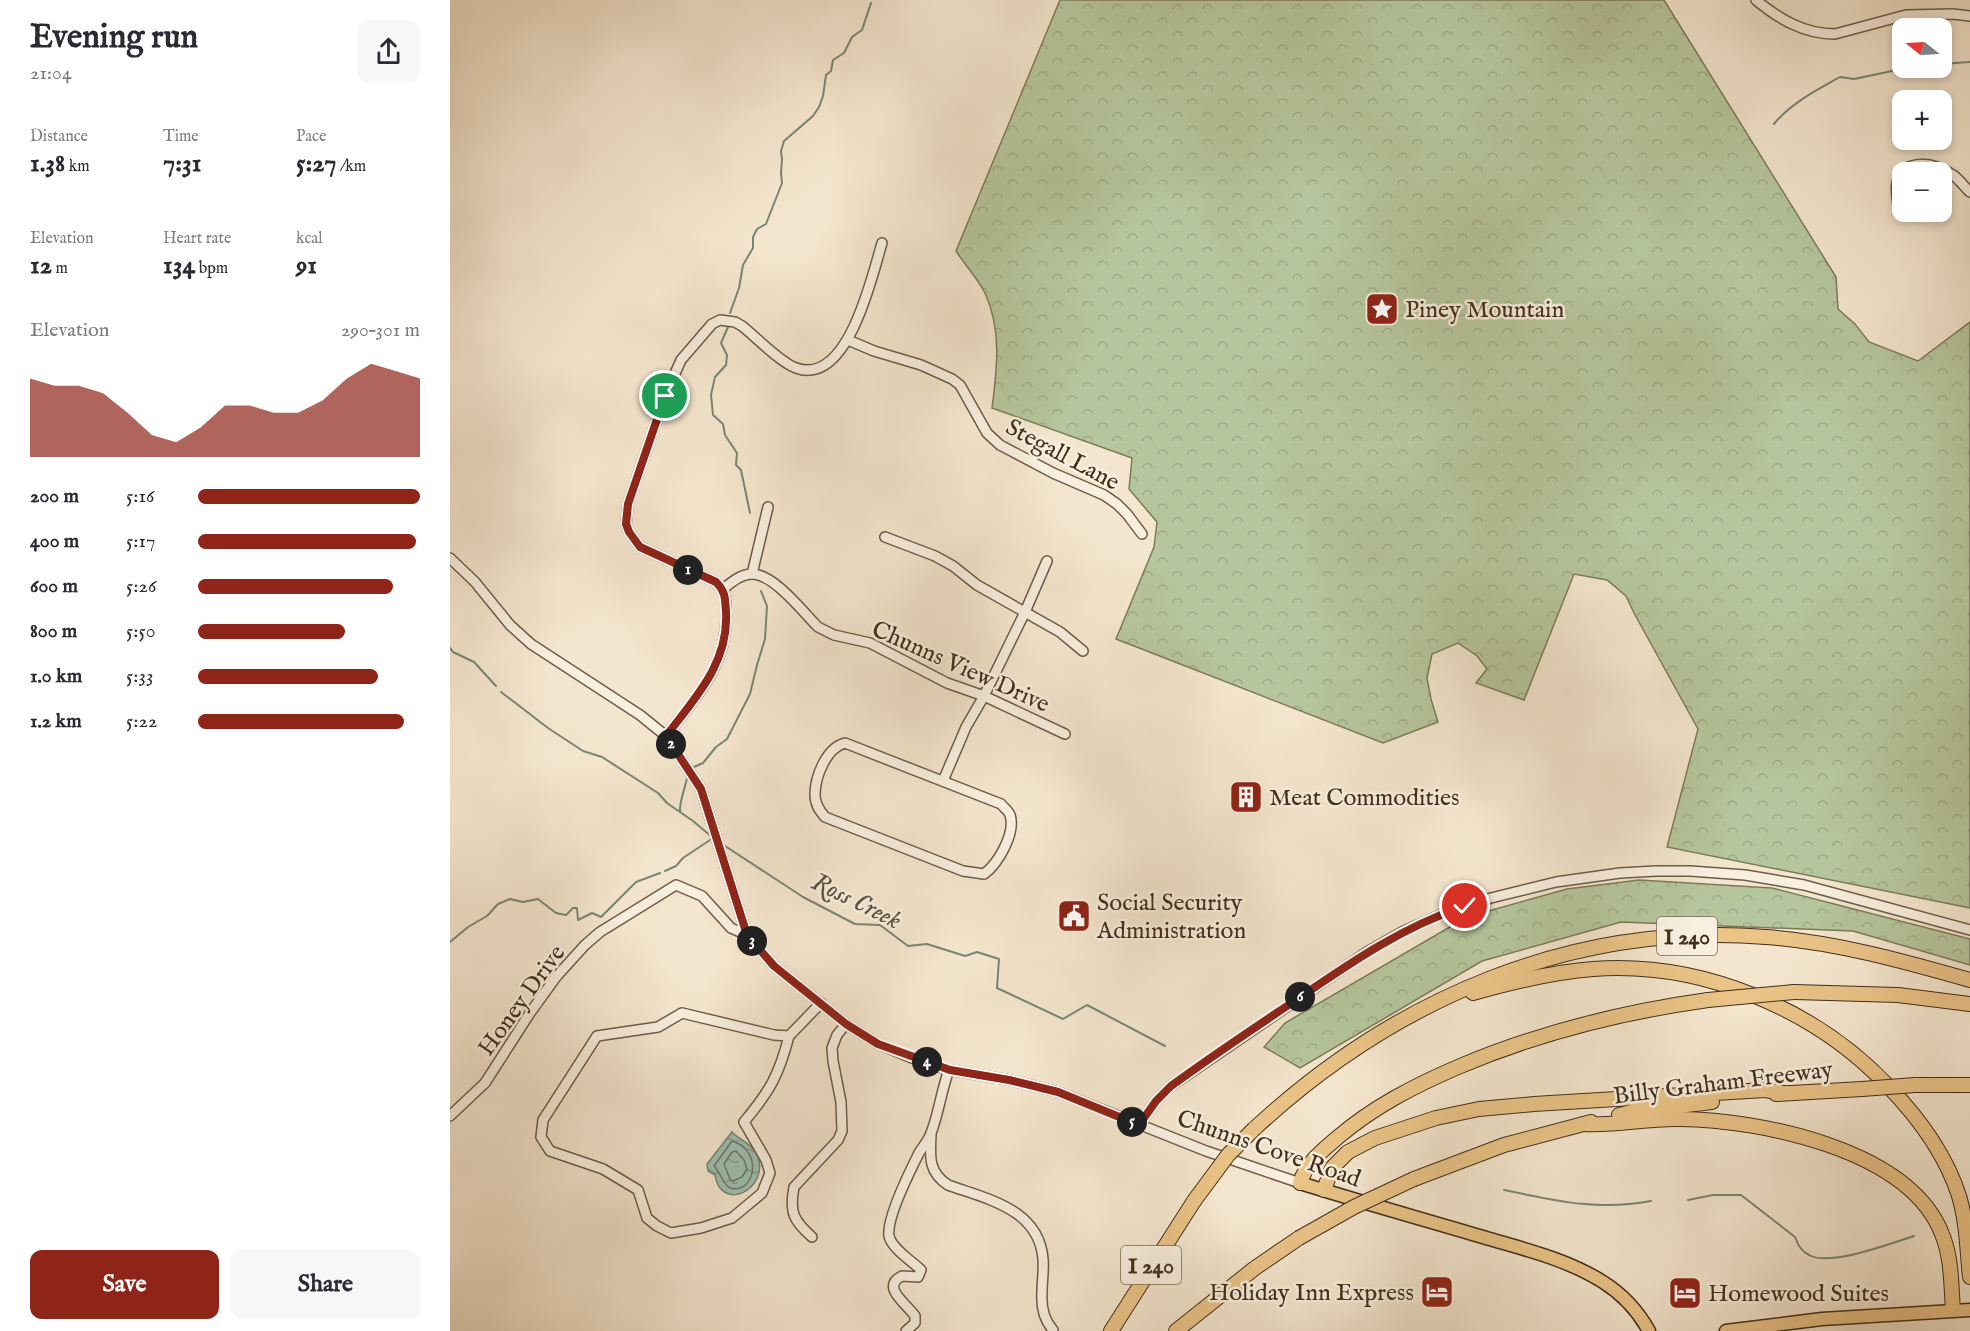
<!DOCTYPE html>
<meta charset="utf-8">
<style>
:root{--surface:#fff;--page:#f7f7f7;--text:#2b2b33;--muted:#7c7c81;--accent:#8f2418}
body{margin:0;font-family:"IM FELL English",serif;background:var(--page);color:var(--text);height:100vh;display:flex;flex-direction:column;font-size:22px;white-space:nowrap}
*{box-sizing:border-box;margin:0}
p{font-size:20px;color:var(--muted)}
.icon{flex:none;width:33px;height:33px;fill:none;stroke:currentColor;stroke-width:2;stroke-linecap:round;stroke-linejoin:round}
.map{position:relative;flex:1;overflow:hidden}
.panel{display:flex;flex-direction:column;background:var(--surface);width:450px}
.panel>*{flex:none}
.needle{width:39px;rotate:288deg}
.tools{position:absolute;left:1442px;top:18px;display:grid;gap:12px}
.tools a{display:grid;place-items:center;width:60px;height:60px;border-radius:12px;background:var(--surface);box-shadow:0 3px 9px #0003;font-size:30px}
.pin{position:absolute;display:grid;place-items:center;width:51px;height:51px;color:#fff;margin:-26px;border:3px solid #fff;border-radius:50%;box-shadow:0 2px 6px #0007}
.km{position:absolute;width:30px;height:30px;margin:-15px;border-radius:50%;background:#222;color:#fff;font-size:16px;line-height:30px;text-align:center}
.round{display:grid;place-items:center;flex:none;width:63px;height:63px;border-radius:12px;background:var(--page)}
.overview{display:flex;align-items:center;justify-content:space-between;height:102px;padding:0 30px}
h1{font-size:33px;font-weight:700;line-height:45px}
.stats{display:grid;grid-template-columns:repeat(3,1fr);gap:9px;height:102px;padding:6px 30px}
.stats div{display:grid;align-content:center}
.stats b{font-size:26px;font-weight:700}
.stats small{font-size:16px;font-weight:400}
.stats p{font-size:16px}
.chart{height:168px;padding:12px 30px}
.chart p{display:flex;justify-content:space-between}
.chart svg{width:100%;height:108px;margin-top:6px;fill:var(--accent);opacity:.7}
.button{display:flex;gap:12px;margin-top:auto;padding:12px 30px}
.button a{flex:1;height:69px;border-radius:12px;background:var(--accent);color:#fff;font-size:24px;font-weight:700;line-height:69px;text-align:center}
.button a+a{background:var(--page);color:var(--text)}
ul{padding:0 30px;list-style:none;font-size:20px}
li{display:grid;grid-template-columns:96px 72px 1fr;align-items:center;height:45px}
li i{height:15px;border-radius:8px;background:var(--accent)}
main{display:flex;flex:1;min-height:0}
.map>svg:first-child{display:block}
</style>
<main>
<section class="panel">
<div class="overview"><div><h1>Evening run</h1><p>21:04</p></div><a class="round"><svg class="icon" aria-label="share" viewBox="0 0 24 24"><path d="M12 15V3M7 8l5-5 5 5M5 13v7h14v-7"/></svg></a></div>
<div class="stats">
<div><p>Distance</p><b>1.38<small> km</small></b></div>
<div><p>Time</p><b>7:31</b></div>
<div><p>Pace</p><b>5:27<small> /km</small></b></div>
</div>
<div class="stats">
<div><p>Elevation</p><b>12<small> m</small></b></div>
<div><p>Heart rate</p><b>134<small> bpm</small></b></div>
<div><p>kcal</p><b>91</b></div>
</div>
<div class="chart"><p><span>Elevation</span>290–301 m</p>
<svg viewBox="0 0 160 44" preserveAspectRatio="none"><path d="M0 44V12L10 15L20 15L30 18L40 26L50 35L60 38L70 32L80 23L90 23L100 26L110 26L120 21L130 12L140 6L150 9L160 12V44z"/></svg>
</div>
<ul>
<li><b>200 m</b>5:16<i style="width:100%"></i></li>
<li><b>400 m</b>5:17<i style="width:98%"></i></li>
<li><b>600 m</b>5:26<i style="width:88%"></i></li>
<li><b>800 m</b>5:50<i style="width:66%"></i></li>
<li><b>1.0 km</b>5:33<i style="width:81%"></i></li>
<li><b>1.2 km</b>5:22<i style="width:93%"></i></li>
</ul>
<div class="button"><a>Save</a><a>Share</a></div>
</section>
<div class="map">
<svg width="1520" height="1331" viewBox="0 0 1520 1331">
<defs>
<pattern id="forest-crowns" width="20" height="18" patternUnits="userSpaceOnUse" patternTransform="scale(1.5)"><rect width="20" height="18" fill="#b6c69c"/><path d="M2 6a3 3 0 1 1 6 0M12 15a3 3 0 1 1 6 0" fill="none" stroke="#9eaa86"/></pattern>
<pattern id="water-ripples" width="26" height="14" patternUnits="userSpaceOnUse" patternTransform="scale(1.5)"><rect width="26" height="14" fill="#9dc0b2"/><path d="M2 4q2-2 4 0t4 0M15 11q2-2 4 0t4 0" fill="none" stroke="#829c90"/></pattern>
</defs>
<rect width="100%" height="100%" fill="#f4e6ce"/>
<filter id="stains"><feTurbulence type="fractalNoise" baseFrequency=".00333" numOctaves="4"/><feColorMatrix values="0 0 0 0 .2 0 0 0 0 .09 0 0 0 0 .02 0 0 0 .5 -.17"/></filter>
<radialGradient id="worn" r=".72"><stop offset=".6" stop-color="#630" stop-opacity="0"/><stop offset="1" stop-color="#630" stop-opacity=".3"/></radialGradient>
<g fill="url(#forest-crowns)" stroke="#7c7a5b" stroke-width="1.5">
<path d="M610,0H1214L1386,277L1388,309L1405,324L1419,342L1468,361L1520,322V908L1217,847L1248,729L1184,613L1176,596L1157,580L1124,574L1074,700L1026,683L1037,669L1027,656L1008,643L982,654L977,678L981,699L988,722L933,743L666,639L704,547L707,522L679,489L682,458L542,408C547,369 552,330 535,293C528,279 515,265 506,251Z"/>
<polygon points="1189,880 1322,888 1520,939 1520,965 1403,931 1171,922 1032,961 850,1068 814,1047 835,1023 1017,917 1117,889"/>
</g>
<path fill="url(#water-ripples)" stroke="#788675" stroke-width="1.5" d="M282,1132C289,1140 299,1141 306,1153C321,1179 287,1208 270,1188C267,1185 266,1179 265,1175L258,1171L257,1164Z"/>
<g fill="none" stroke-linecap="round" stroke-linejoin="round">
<g stroke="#6f7766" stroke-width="1.5">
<path d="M282,1141C314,1150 305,1195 280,1188C274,1186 271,1173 264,1166Z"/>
<polygon points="286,1151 294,1160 297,1169 292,1177 283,1181 280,1179 274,1164 282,1152"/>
</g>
<g stroke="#788675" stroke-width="2">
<polyline points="1491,64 1520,62"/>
<polyline points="1448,70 1461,68"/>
<path d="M1324,124C1341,103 1367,90 1390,77L1404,79L1442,71"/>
<polyline points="280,313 289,288 293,265 303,248 303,237 307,229 316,224 332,183 331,173 332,159 331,151 334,141 363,116 369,107 373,96 376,75 381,71 383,60 394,53 402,37 412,30 421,3"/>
<polyline points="278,327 271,343 277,355 276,365 265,377 261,395 263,415 273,424 275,435 287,453 286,465 291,470 300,513"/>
<polyline points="0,648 3,652 24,662 46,686"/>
<polyline points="51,692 98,728 133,751 152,757 208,793 217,803 243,821 262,837"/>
<polyline points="244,767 253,763 266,747 277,739 300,694 307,665 315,639 317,606 311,591"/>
<path d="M230,812C229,802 235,789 237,778"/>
<polyline points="272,844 353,897 405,924 430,925 458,946 477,944 515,956 527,952 549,959 547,988 613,1019 637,1005 715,1046"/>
<polyline points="215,871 226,866 233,858 263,838"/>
<polyline points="0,942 18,927 37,916 48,904 60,899 73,902 88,899 106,913 116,915 123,908 127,908 128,920 142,913 151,917 186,882 210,873"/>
<path d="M1054,1190C1107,1201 1148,1211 1201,1201"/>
<path d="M1238,1200L1263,1195H1291L1345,1237C1348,1245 1351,1251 1359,1255C1380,1267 1441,1243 1464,1236"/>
</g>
<defs>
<g id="minor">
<path d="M1306,0C1329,19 1354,34 1385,34L1456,15L1503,14L1520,16"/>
<path d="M1449,211C1448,202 1445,192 1447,183C1453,156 1487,163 1503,175C1510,180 1514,187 1520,192"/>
<polyline points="398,340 424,351 471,365 502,379 510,385 537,433 550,445 603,473 654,495 667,504 677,514 692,534"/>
<polyline points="435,537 485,556 503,566 527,585 610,632 633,651"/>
<polyline points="0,558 25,582 60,625 81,644 190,715 216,736 251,789 297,935 324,966 396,1024 428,1044 462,1058 499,1070 559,1080 608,1092 756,1151 850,1183"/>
<polyline points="302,574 318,507"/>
<path d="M273,589C282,582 291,574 302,574C324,574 353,612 368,627L384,635L420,643L497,683L534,696L615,734"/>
<path d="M216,736C246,697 279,664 276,611C276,599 275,591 266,582L190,547L179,532L176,524L178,504L215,396L231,360L262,324L270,320L285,322L292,326C306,337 331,363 346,368C398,387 422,276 432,243"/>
<path d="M395,743L551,804C554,808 559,811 560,815C566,833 548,864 534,874L513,871L375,817C369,810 365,804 365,795C365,777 376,748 395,743Z"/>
<polyline points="493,781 516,727 534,696 575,612 597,561"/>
<path d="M232,1013L324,1035L339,1036C329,1075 320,1091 294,1122L316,1160L320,1173L312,1193L282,1218L251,1228L221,1233L207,1226L197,1218L188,1190L153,1169L100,1151L91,1137L93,1120L147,1036L208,1027Z"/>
<polyline points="339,1036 371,1003"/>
<polyline points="0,1116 35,1083 80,1013 106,977 135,945 150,932 226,885 252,896 281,928 297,935"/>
<polyline points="689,1125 706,1101 721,1086 917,952 952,932 997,912 1041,898 1106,882 1170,873 1206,871 1240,871 1295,875 1354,885 1520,930"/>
<path d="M481,1135C480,1156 478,1172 498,1185C537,1199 589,1209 593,1259C594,1270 592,1281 592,1292C591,1306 593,1319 603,1330"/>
<path d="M362,1237C344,1221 339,1213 344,1187L388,1140L392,1131L391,1102L383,1061L382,1048L387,1035L396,1024"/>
<path d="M456,1331L465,1323V1316C457,1304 430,1287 452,1276L468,1277L471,1270C462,1261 442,1249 439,1236C436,1218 461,1169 469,1153C473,1146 479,1140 481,1133C489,1113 491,1091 499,1070"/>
</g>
<g id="major">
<path d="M850,1183C911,1202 972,1219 1033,1237C1073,1249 1117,1259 1153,1282C1172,1294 1188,1311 1199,1331"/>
<polyline points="1276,1331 1372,1319 1520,1310"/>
</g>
<g id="highway">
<polyline points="1344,992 1448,995 1520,1004"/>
<path d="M1023,993C1062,982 1102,972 1143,969C1251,961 1364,1008 1438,1086C1467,1116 1496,1155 1509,1196C1517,1223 1517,1249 1520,1277"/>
<polyline points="1465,1085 1520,1085"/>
<polyline points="1326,1094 1412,1089"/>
<polyline points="1169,1115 1186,1111 1262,1102"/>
<path d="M1134,1124C1166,1126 1198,1118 1230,1119C1310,1120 1459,1149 1492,1234C1502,1258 1501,1285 1503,1310"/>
<path d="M804,1129C944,999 1122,922 1316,937C1385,942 1453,961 1520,980"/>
<polyline points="964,1179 1054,1145 1141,1122"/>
<path d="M850,1183C856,1163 872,1151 887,1138C923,1107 964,1086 1008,1067C1088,1033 1172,1012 1258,1000"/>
<polyline points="874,1190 882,1168 898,1152 925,1138 986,1118 1029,1109 1084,1104 1315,1090 1333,1093"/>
<polyline points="661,1331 744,1201"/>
<polyline points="726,1331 805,1268 849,1238"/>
</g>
</defs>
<use href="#minor" stroke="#6e5c47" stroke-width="12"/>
<use href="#major" stroke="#412e1a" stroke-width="15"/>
<use href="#highway" stroke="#412e1a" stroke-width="16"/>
<use href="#minor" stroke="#f8efdf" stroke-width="9"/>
<use href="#major" stroke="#eac387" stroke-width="12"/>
<use href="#highway" stroke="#eac387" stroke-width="14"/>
<defs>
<g id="highway-bridge">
<polyline points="1258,1000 1344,992"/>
<polyline points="1412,1089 1465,1085"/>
<polyline points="744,1201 778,1155 804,1129"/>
<polyline points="849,1238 904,1207 964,1179"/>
</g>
</defs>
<use href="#highway-bridge" stroke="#412e1a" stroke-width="16" stroke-linecap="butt"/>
<use href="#highway-bridge" stroke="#eac387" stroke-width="14"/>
</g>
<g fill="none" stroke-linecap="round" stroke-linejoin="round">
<defs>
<path id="route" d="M215,396L178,504L176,524L179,532L190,547L266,582C276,592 275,599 276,612C279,663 245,698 216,736L251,789L297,935L324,966L396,1024L428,1044L500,1070L559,1080L608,1092L689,1125L706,1101L721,1086C762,1056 804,1028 846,1000C900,963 952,927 1015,906"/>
</defs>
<use href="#route" stroke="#fff" stroke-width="12"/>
<use href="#route" stroke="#8f2418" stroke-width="8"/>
</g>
<defs>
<symbol id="sight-square" viewBox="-11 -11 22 22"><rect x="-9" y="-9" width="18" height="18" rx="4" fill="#8f2418" stroke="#f8efdf"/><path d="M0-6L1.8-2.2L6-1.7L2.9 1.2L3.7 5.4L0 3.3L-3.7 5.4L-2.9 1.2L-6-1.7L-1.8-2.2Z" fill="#fff"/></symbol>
<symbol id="building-square" viewBox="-11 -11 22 22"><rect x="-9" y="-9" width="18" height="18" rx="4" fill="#8f2418" stroke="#f8efdf"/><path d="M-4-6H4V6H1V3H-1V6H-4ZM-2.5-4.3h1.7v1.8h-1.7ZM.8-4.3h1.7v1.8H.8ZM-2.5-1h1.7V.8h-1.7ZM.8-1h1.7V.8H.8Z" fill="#fff"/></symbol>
<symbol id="civic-square" viewBox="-11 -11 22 22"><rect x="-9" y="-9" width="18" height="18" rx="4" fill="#8f2418" stroke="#f8efdf"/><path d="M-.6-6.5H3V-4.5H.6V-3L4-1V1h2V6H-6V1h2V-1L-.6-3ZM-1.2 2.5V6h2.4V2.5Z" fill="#fff"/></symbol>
<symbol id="hotel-square" viewBox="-11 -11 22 22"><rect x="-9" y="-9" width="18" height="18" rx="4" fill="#8f2418" stroke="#f8efdf"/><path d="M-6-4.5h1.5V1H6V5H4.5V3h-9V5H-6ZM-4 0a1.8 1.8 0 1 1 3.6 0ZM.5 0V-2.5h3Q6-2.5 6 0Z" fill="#fff"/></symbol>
</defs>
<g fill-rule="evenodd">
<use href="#sight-square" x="913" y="290" width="38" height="38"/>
<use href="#building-square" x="777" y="778" width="38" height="38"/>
<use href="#civic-square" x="605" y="897" width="38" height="38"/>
<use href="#hotel-square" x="968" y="1273" width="38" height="38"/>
<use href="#hotel-square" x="1216" y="1274" width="38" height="38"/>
</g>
<g text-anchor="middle" stroke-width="5" stroke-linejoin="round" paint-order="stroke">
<g fill="#f8efdf" stroke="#786855" stroke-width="1.5">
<rect x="1207" y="917" width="60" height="38" rx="4.5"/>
<rect x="671" y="1246" width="60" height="38" rx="4.5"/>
</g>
<g font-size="22" font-weight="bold" fill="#412e1a">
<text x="1237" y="944">I 240</text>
<text x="701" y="1273">I 240</text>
</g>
<g font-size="24" fill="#412e1a" stroke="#f8efdf" text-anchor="start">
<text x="955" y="317">Piney Mountain</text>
<text x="819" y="805">Meat Commodities</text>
<text x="647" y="910">Social Security<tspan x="647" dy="28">Administration</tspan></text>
<text x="964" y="1300" text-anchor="end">Holiday Inn Express</text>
<text x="1258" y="1301">Homewood Suites</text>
</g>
<g font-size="24" fill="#412e1a" stroke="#f8efdf">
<text transform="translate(613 454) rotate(28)" y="8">Stegall Lane</text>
<text transform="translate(511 666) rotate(24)" y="8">Chunns View Drive</text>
<text transform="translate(71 1000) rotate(-54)" y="8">Honey Drive</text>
<text transform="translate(1273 1082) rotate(-7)" y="8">Billy Graham Freeway</text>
<text transform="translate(819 1148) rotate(19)" y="8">Chunns Cove Road</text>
</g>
<g font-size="26" font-style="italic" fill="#585240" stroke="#f8efdf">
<text transform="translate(407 900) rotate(26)" y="9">Ross Creek</text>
</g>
</g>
<rect width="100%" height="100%" filter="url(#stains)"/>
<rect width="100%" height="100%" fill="url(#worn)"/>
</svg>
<div class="tools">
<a><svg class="needle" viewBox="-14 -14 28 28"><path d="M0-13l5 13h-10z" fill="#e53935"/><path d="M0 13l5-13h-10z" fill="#7c7c81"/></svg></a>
<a>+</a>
<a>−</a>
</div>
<div class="pin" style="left:215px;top:396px;background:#1e9e55"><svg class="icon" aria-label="arrive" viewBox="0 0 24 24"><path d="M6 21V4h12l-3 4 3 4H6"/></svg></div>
<div class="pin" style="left:1015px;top:906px;background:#d93025"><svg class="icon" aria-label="check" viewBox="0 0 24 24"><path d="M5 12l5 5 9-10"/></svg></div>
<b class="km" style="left:238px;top:570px">1</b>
<b class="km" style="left:221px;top:744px">2</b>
<b class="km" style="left:302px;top:941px">3</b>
<b class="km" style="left:477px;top:1062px">4</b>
<b class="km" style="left:682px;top:1122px">5</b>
<b class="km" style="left:850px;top:997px">6</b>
</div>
</main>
